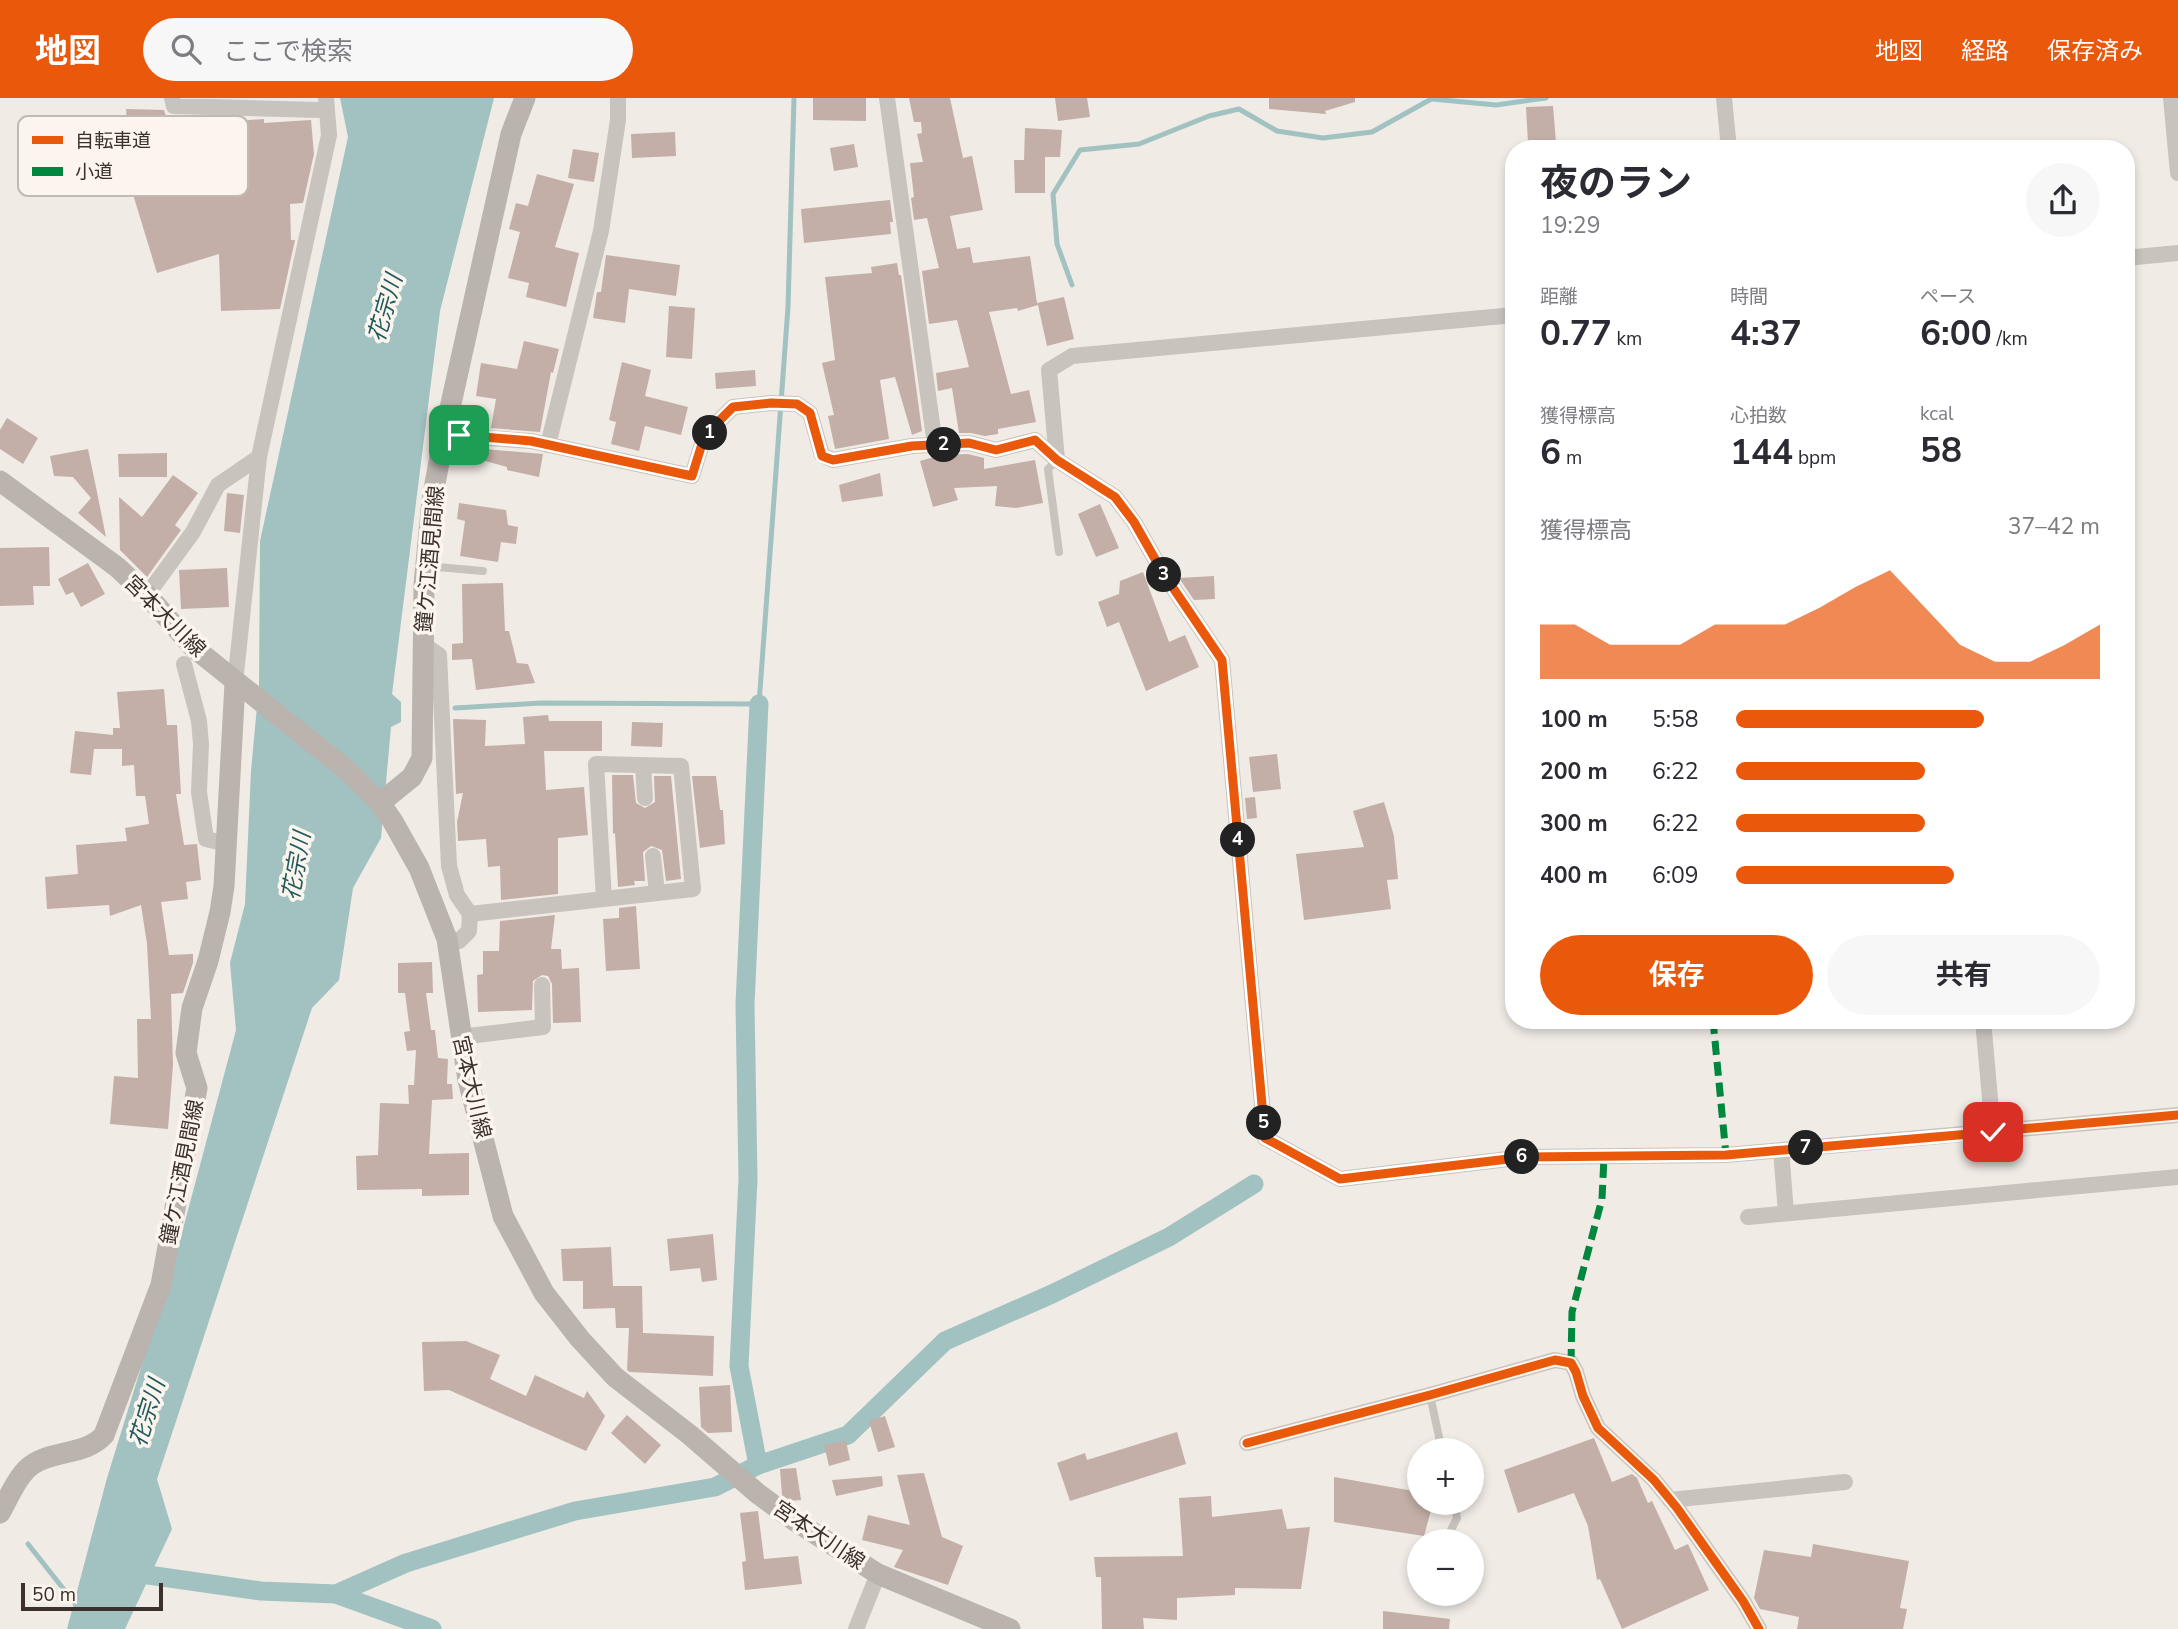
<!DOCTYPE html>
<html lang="ja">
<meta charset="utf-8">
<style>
:root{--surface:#fff;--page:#f7f7f7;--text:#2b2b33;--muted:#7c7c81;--accent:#ea580c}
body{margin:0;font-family:"Nunito Sans","Noto Sans JP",sans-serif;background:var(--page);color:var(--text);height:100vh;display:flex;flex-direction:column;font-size:26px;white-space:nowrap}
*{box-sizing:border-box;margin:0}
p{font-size:23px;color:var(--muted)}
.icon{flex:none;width:38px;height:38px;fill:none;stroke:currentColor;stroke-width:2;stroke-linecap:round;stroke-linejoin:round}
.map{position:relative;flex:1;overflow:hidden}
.side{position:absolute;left:1505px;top:42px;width:630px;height:889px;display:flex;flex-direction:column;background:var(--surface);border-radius:28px;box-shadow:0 4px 10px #0003}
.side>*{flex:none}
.fabs{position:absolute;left:1407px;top:1340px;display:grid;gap:14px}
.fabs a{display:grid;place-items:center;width:77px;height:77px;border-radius:50%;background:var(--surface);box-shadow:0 4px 10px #0003;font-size:35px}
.scale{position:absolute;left:21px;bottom:18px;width:142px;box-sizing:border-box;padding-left:7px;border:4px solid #3b302b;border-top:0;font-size:19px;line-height:24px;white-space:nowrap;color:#3b302b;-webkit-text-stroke:5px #fbf5ee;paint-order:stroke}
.pin{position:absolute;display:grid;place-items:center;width:60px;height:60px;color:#fff;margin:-30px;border-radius:14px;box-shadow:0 4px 10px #0006}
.km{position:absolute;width:35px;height:35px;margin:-18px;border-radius:50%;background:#222;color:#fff;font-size:19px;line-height:35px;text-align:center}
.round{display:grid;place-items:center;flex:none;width:74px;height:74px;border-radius:37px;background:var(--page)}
.headline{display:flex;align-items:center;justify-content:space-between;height:119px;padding:0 35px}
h1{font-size:38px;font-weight:700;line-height:52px}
.metrics{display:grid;grid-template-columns:repeat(3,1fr);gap:10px;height:119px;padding:7px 35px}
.metrics div{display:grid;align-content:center}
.metrics b{font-size:35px;font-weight:700}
.metrics small{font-size:19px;font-weight:400}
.metrics p{font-size:19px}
.chart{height:196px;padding:14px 35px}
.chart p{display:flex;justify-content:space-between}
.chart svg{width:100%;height:126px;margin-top:7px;fill:var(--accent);opacity:.7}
.button{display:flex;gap:14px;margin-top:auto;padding:14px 35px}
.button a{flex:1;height:80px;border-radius:42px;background:var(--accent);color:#fff;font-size:28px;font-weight:700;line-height:80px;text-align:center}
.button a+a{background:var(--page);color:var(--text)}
ul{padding:0 35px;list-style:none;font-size:23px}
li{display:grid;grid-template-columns:112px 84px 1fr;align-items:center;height:52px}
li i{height:18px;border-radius:9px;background:var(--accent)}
header{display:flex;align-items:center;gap:42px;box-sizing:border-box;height:98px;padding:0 35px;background:var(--accent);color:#fff}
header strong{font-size:33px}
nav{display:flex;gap:38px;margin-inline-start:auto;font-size:24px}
.search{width:490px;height:63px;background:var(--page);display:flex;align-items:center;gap:18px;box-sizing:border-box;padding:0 24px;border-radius:38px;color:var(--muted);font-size:26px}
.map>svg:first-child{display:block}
</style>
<header>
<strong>地図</strong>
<div class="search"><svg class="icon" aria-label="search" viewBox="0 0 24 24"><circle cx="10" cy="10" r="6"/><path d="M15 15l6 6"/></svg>ここで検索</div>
<nav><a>地図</a><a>経路</a><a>保存済み</a></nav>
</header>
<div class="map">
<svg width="2178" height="1531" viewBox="0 0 2178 1531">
<rect width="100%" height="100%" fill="#f0ebe5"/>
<polygon fill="#a1c2c1" points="340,0 494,0 440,213 392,596 401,604 401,624 391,629 381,740 353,790 339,882 312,910 157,1381 172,1431 125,1531 67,1531 107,1380 179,1146 236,932 230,865 245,806 251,673 259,587 260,443 348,39"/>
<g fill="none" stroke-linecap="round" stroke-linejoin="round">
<g stroke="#a1c2c1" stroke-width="5">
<polyline points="1432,1 1496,7 1546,0"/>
<polyline points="1072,187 1057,146 1053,96 1080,52 1139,46 1209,18 1239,11 1277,33 1323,40 1372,34 1433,0"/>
<polyline points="455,610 541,605 759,606 788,209 794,0"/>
<polyline points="28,1446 77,1508"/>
</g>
<g stroke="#a1c2c1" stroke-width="19">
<polyline points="758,1367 739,1268 748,1081 745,906 759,606"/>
<polyline points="127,1474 261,1493 336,1496 406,1465 575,1413 715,1389 758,1367 848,1337 945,1243 1052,1196 1169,1139 1254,1086"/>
<polyline points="336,1496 432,1531"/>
</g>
</g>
<g fill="#c3afa7">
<polygon points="813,0 866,0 866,23 813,22"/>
<polygon points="909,0 950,0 963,60 972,58 983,112 950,118 957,151 970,149 973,165 1030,158 1037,205 1064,199 1074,241 1047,248 1038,207 1018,213 1017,210 989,214 1011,296 1029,292 1036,324 998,331 998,336 985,338 971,335 959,335 952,290 938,293 936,275 969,269 957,222 929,226 922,173 939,170 927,120 914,122 911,100 914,99 910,65 923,64 917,36 922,35 921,24 914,24"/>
<polygon points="1055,0 1087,0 1090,19 1058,23"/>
<polygon points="1269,0 1355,0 1355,4 1325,13 1326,16 1269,11"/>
<polygon points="1553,8 1556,44 1528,45 1526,9"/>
<polygon points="126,11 164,12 167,21 220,20 220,24 264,21 264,25 311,22 314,56 303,105 290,106 291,142 295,142 280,211 221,213 219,156 157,175 132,93"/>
<polygon points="1025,30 1062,32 1060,59 1045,59 1045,95 1015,95 1014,62 1024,62"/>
<polygon points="675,34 676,58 632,60 631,36"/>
<polygon points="854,46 858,69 834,73 830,50"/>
<polygon points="573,51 599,55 594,84 568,80"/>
<polygon points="537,76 574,86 555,149 579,155 566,209 526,199 529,185 508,180 520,134 509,131 516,105 528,108"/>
<polygon points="890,102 893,124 890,124 891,136 804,145 801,111"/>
<polygon points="606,157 680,167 676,198 629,191 625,225 593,220 597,194 601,194"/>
<polygon points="897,165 899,177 901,177 922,333 912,337 895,279 880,282 889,341 835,351 828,318 834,317 822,265 835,262 825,179 872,175 871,169"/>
<polygon points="669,208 695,210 692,261 666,259"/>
<polygon points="524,243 559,251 553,275 551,274 540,334 491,330 496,301 476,298 481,265 517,271"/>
<polygon points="622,264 651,272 645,298 688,309 681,337 645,328 639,353 611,346 616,324 609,322"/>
<polygon points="755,272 756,288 716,291 715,275"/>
<polygon points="7,320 38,340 23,366 0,351 0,332"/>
<polygon points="473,350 543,356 539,379 507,372 507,369 471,359"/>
<polygon points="88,351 97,394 106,439 78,415 91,400 73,379 54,378 50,358"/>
<polygon points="167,355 167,379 119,379 118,356"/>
<polygon points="968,356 984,360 984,371 1035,362 1043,405 1016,410 995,408 997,388 954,390 958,402 933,409 920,363 941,357"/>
<polygon points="880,375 883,398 842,404 839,387"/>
<polygon points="173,377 198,395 175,427 181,432 147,479 120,452 119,399 142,419"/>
<polygon points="227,395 244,397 240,435 224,433"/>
<polygon points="459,405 506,412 508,427 518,429 516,446 501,444 498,464 460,458 465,423 457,421"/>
<polygon points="1100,406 1119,450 1096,459 1078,416"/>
<polygon points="49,449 50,488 33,488 34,507 0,508 0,450"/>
<polygon points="88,465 105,496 81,509 73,494 66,497 58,481"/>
<polygon points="227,470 229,509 181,511 179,472"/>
<polygon points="1143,474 1169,544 1185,537 1199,569 1146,593 1119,524 1107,529 1098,504 1119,496 1120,483"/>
<polygon points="1214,478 1215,501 1194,502 1179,480"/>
<polygon points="503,485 505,533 509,533 517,565 528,566 535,585 476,592 472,561 452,562 452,546 463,545 462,486"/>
<polygon points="164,591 167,627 177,627 181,696 176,696 184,747 197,746 201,782 186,784 188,801 161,804 169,857 193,856 193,865 183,895 171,896 173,967 168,1031 110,1026 114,978 138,980 137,921 151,921 147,846 141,807 110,818 109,807 47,811 45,779 78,776 76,747 127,743 125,730 149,726 145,698 136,698 134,667 122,668 122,651 94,651 91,677 70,675 75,633 113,637 113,630 120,630 117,594"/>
<polygon points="548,617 549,623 602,623 602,653 544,653 546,692 584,689 588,737 558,740 558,796 501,802 500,768 488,769 486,741 458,743 457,724 463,695 456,696 453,621 486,622 485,648 525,646 523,619"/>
<polygon points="632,624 663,625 662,649 631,648"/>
<polygon points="1277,656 1281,691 1253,694 1249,659"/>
<polygon points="612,677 633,677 636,705 645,710 655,704 654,678 671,678 681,781 666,783 662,752 651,748 643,754 645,783 634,783 635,787 618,789 615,735 613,736"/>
<polygon points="692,678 716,678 720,712 723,712 725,746 700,750"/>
<polygon points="1255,699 1257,720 1247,721 1245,700"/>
<polygon points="1384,704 1394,738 1398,781 1387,782 1391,811 1304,822 1296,756 1364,749 1353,713"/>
<polygon points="636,808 640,871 606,873 603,821 619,820 619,810"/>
<polygon points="555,817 551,851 561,851 562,871 579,870 581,924 553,925 552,886 548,878 542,877 533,883 532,912 478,914 477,877 483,876 483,853 499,853 500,823"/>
<polygon points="432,864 433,895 426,895 431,932 435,932 438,960 448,961 447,986 452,986 453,1001 432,1002 429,1056 469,1055 469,1097 422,1098 422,1091 357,1092 356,1058 378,1057 380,1005 409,1006 408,987 414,987 416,952 407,953 404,934 410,933 405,895 398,895 398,865"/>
<polygon points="713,1136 717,1182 702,1184 700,1170 670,1173 667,1141"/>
<polygon points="611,1149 613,1188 642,1188 643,1235 714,1238 713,1278 630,1274 627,1272 629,1230 616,1230 615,1210 583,1211 583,1183 563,1183 561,1151"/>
<polygon points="466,1243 500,1257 490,1281 526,1298 535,1277 584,1300 587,1293 605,1318 586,1353 449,1292 424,1293 422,1244"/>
<polygon points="730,1287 732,1334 708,1335 701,1329 699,1289"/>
<polygon points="627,1317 661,1347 645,1366 611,1335"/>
<polygon points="885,1318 895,1349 878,1354 869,1323"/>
<polygon points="1177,1334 1186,1366 1070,1403 1057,1365 1085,1355 1087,1362"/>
<polygon points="1594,1340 1612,1384 1632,1376 1637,1380 1648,1405 1652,1403 1675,1452 1688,1446 1709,1492 1622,1531 1600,1481 1597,1482 1588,1428 1574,1395 1518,1415 1504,1372"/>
<polygon points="846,1343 850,1362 829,1368 824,1347"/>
<polygon points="796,1370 801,1402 790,1403 782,1397 780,1371"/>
<polygon points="924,1375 942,1439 963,1448 948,1487 894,1469 903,1452 862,1442 868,1417 910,1427 897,1377"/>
<polygon points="882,1378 883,1388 836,1398 832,1382"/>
<polygon points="1334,1379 1419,1394 1419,1405 1433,1405 1424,1438 1334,1424"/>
<polygon points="1211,1398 1212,1419 1282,1411 1287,1431 1310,1429 1301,1491 1235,1490 1235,1497 1177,1500 1177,1522 1143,1520 1144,1531 1102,1531 1101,1479 1096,1479 1094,1459 1183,1458 1179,1400"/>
<polygon points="758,1413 764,1461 798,1458 802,1486 745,1492 742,1464 746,1463 740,1415"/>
<polygon points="1813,1446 1909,1463 1900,1510 1907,1511 1903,1531 1797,1531 1799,1519 1760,1511 1754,1500 1764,1452 1811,1459"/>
<polygon points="1383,1513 1450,1521 1449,1531 1383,1531"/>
</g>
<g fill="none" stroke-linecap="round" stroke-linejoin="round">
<g stroke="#c9c3be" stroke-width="8">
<polyline points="1057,362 1048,371 1059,454"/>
<polyline points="426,468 483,473"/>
<polyline points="1430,1297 1442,1353"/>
<polyline points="1445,1444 1457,1420 1454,1405"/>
</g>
<g stroke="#c9c3be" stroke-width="16">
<polyline points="172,0 174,8 319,12"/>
<polyline points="887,0 935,347"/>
<polyline points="1724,0 1729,51"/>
<polyline points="2171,0 2178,75"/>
<polyline points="2126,160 2178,155"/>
<polyline points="444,337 531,343 692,378 701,349 716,326 733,309 771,305 797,306 810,315 822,357 833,362 912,348 969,345 996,352 1035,342 1057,362 1115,399 1134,424 1163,475 1222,562 1265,1040 1340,1081 1525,1059 1726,1057 2178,1017"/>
<polyline points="548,347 601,133 618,22 618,0"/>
<polyline points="1057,362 1049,272 1072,258 1514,217"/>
<polyline points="147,497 193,434 218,387 259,359 329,37 326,0"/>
<polyline points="423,546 439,557 449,768 457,797 470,816 469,833 459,843 447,841"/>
<polyline points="184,566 199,623 201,646 199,694 206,741 227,746"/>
<polyline points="235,585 259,359"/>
<polyline points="643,667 645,700"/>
<polyline points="653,758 657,795"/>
<polyline points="470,816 693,791 681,668 596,666 604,801"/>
<polyline points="1983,922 1993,1034"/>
<polyline points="460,939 543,929 542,887"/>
<polyline points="1781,1052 1786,1115"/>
<polyline points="1748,1119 2178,1079"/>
<polyline points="1247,1345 1430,1297 1555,1262 1571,1265 1576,1274 1583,1298 1598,1330 1654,1382 1677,1410 1743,1503 1759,1531"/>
<polyline points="1670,1402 1845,1384"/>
<polyline points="856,1531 878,1476"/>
</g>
<g stroke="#bab3ae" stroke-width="21">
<polyline points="0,383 117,469 147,497 193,549 348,673 380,705 392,722 419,770 447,841 468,982 503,1118 544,1195 580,1241 615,1279 690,1337 757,1395 795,1423 878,1476 1010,1531"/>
<polyline points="380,705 412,679 422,660 424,486 432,402 444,337 511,36 525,0"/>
<path d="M0,1415C8,1401 15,1383 26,1372C46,1351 85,1359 104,1337L161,1187L197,990L186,955L192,910L208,863L220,814L224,788L235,585"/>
</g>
<g stroke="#00873e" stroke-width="7" stroke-dasharray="14 7" stroke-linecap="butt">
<polyline points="1713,922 1726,1057"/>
<polyline points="1571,1265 1572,1214 1602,1101 1604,1059"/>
</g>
<defs>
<g id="cycleway">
<polyline points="444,337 531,343 692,378 701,349 716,326 733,309 771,305 797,306 810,315 822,357 833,362 912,348 969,345 996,352 1035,342 1057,362 1115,399 1134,424 1163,475 1222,562 1265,1040 1340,1081 1525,1059 1726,1057 2178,1017"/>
<polyline points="1247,1345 1430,1297 1555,1262 1571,1265 1576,1274 1583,1298 1598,1330 1654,1382 1677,1410 1743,1503 1759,1531"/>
</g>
</defs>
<use href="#cycleway" stroke="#fbf5ee" stroke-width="13"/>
<use href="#cycleway" stroke="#e8590c" stroke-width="9"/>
</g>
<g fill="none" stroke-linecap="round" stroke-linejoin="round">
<defs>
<polyline id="route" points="459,337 531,343 692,378 701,349 716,326 733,309 771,305 797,306 810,315 822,358 833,362 912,348 969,345 996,352 1035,342 1057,362 1115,399 1134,424 1163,475 1222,562 1265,1040 1340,1081 1525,1059 1726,1057 1993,1034"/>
</defs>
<use href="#route" stroke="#fff" stroke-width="14"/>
<use href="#route" stroke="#ea580c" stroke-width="9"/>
</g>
<g text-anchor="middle" stroke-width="7" stroke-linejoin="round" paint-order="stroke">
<g font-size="21" fill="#3b302b" stroke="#fbf5ee">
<text transform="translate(430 461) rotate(-85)" y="7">鐘ケ江酒見間線</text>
<text transform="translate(165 518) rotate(45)" y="7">宮本大川線</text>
<text transform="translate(472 989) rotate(77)" y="7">宮本大川線</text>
<text transform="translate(182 1074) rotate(-79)" y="7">鐘ケ江酒見間線</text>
<text transform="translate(819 1437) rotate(34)" y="7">宮本大川線</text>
</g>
<g font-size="23" font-style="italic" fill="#1f5a5e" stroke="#fbf5ee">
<text transform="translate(385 210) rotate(-74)" y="8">花宗川</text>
<text transform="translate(296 768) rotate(-80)" y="8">花宗川</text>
<text transform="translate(147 1315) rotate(-73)" y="8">花宗川</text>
</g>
</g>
<rect x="18" y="18" width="230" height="80" rx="10" fill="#fbf5ee" stroke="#c1bab4" stroke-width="2"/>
<rect x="32" y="38" width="31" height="8" fill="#e8590c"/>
<rect x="32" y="69" width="31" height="9" fill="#00873e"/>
<g font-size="19" fill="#3b302b">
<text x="75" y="49">自転車道</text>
<text x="75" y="80">小道</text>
</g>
</svg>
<div class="fabs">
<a>+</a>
<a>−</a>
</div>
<div class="scale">50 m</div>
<div class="pin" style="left:459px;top:337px;background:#1e9e55"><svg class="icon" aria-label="arrive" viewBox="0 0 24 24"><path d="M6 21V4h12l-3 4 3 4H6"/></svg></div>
<div class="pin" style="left:1993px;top:1034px;background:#d93025"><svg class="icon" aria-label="check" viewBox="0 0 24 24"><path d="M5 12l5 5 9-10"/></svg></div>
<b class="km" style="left:710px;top:335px">1</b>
<b class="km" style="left:944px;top:347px">2</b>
<b class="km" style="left:1164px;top:477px">3</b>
<b class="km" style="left:1238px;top:742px">4</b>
<b class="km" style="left:1264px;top:1025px">5</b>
<b class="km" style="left:1522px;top:1059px">6</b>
<b class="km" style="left:1806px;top:1050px">7</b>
<section class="side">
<div class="headline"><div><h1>夜のラン</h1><p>19:29</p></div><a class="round"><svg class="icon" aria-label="share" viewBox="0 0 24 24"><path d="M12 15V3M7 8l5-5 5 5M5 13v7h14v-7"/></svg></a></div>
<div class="metrics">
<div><p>距離</p><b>0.77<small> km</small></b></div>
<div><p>時間</p><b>4:37</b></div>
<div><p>ペース</p><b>6:00<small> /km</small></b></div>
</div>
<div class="metrics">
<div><p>獲得標高</p><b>6<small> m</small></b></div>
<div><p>心拍数</p><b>144<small> bpm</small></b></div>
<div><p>kcal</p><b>58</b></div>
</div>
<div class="chart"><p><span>獲得標高</span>37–42 m</p>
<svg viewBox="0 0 160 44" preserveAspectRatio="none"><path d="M0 44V25L10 25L20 32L30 32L40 32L50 25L60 25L70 25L80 19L90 12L100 6L110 19L120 32L130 38L140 38L150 32L160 25V44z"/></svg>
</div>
<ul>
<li><b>100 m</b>5:58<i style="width:68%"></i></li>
<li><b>200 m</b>6:22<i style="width:52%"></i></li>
<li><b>300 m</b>6:22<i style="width:52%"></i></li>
<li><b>400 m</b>6:09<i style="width:60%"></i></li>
</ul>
<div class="button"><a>保存</a><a>共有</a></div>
</section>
</div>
